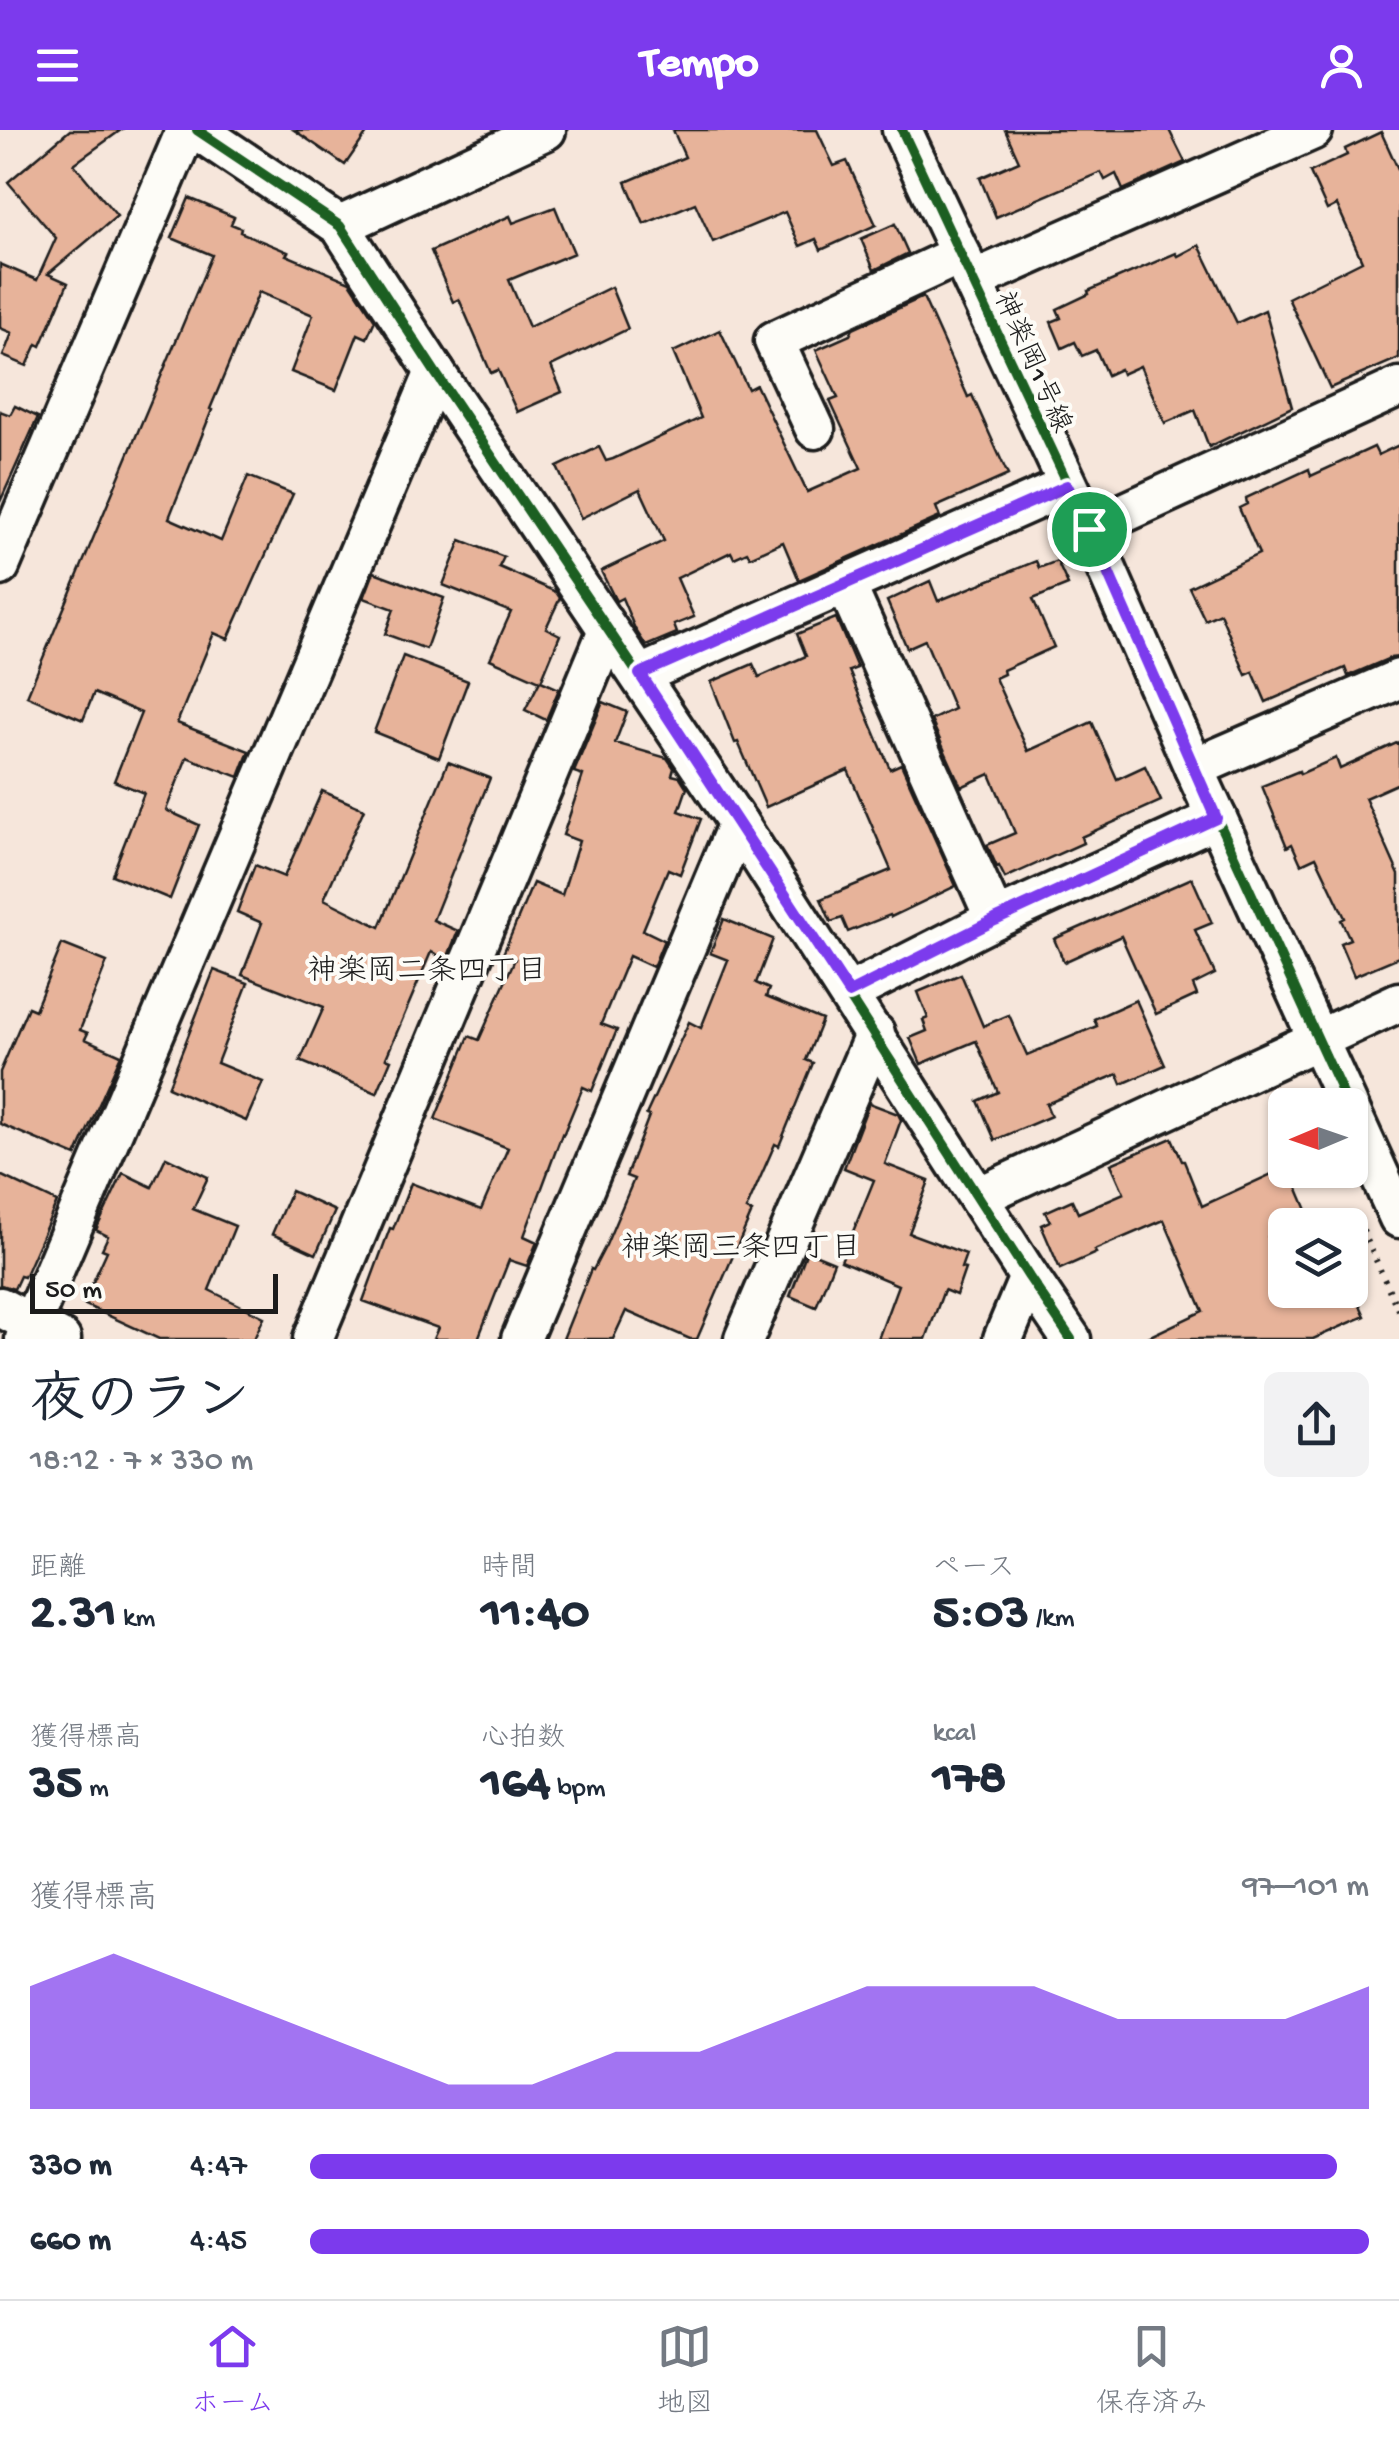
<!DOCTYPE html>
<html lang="ja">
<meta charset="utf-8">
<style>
:root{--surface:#fff;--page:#f2f2f3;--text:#1f2937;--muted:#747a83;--line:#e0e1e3;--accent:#7c3aed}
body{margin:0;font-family:"Gochi Hand","Klee One",sans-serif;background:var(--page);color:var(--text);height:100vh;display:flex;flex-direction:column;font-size:38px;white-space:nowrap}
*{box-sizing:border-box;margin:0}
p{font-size:32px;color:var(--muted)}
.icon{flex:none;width:55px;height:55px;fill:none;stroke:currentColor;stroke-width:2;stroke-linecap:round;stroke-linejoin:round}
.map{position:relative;height:1209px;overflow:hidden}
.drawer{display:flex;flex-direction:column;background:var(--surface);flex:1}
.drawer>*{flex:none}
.needle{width:65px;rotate:268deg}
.controls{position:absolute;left:1268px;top:958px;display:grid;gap:20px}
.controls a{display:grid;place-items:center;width:100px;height:100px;border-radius:15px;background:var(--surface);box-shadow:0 2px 8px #0004;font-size:50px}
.scale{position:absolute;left:30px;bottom:25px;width:248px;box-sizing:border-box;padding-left:10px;border:5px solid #1c1c1c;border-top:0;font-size:28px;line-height:35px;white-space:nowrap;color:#1c1c1c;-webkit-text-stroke:8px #fdfcf7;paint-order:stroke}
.pin{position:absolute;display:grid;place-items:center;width:85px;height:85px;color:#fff;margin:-42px;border:5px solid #fff;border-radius:50%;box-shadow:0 2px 10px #0007}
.round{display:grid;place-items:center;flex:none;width:105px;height:105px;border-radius:15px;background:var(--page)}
.headline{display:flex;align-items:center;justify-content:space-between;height:170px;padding:0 30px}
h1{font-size:55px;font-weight:700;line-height:75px}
.stats{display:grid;grid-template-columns:repeat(3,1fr);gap:15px;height:170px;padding:10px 30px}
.stats div{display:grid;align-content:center}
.stats b{font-size:50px;font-weight:700}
.stats small{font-size:28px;font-weight:400}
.stats p{font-size:28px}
.chart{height:280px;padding:20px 30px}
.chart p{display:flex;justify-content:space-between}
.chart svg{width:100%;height:180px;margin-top:10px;fill:var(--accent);opacity:.7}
ul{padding:0 30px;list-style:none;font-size:32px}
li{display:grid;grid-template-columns:160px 120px 1fr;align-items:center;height:75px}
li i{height:25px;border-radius:12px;background:var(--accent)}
header{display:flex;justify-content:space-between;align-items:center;height:130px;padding:0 30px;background:var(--accent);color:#fff;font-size:45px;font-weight:700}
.dock{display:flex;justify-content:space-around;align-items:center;height:140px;border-top:2px solid var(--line);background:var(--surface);font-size:28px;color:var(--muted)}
.dock a{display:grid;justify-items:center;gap:5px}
.dock .on{color:var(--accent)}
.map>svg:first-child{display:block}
</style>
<header><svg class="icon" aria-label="menu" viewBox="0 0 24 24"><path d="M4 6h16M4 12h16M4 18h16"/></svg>Tempo<svg class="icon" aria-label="person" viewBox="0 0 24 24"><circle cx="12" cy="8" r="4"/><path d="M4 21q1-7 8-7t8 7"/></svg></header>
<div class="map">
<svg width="1399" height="1209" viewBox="0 0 1399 1209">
<rect width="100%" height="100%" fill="#f6e6db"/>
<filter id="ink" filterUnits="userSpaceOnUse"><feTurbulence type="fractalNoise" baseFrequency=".01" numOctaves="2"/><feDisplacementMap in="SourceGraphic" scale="20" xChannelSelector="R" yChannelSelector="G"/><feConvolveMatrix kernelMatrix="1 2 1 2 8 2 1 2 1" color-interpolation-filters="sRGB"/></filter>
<g filter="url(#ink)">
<g fill="#e7b39a" stroke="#1c1c1c" stroke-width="2.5">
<polygon points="70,0 121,0 74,34 117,86 48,144 68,153 41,216 37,214 27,236 3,226 12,203 0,198 0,134 37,150 56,108 8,52"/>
<polygon points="294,0 369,0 345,35"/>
<polygon points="673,0 817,0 834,36 847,31 876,95 821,120 816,109 800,116 785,82 713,112 695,73 644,94 626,52 685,27"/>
<polygon points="1005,0 1169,0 1185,32 1123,60 1116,44 1105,50 1101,42 996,87 980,48 1019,31"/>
<polygon points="1381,2 1399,41 1399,228 1330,258 1288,168 1362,131 1337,75 1327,80 1310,42 1347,25 1345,19"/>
<polygon points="189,68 234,87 231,94 241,98 240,102 288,122 286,125 350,152 375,190 367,208 358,204 336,260 291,242 313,185 259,162 210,279 212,280 169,388 221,411 248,346 293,364 228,509 214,503 177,593 249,621 239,647 187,627 166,680 199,695 170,769 112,745 144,663 114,651 141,583 94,563 83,590 27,566 212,125 172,108"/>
<polygon points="555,77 574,123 509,150 529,197 611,157 628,199 551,236 562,262 517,282 498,240 491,243 459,169 453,172 431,121 510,86 513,93"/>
<polygon points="895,94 908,123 874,140 861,109"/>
<polygon points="1199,115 1237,193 1265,180 1292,277 1209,317 1195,280 1165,293 1140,236 1122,244 1120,239 1107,245 1096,220 1082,226 1075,212 1062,218 1051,192 1061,188 1057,179 1089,164 1088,161 1176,123 1178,126"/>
<polygon points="923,167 968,267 972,265 1008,345 936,377 940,387 799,450 783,412 750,427 747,422 734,428 731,422 677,448 694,487 674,495 677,503 646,516 635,499 622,468 616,471 601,441 664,411 640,359 581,388 557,337 599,317 606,331 613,329 701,288 673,222 720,200 748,259 756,255 807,362 861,338 830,271 838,268 816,220 850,205 853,199"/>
<polygon points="15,276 38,287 0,372 0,281 10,285"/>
<polygon points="1399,315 1399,527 1390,528 1348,546 1345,538 1266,572 1253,542 1246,545 1220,483 1205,490 1189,457 1259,424 1239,378 1247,374 1246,368 1309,339 1311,346 1374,317 1378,325"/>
<polygon points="461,410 504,427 499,437 556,462 560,468 546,498 560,505 541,551 559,559 546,590 525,580 540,551 490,529 511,482 443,455"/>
<polygon points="1036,431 1039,438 1057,431 1068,455 1033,469 1054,517 1003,540 1004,544 995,548 1028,621 1092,592 1117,649 1145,636 1161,671 1081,707 1083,713 1005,748 999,736 997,737 987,715 1015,703 990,644 961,657 931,590 954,579 925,510 907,518 887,471 930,451 938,471"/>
<polygon points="374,442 444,468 426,519 385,504 394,479 364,468"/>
<polygon points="836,488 857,538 849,541 890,639 901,634 956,756 891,787 890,785 848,802 842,788 831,792 821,769 891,740 848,640 766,677 738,612 735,613 711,552 753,534 759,547 806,526 797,504"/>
<polygon points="403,526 468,551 439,628 374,602"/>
<polygon points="603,572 627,582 615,613 667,628 674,638 672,645 680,647 687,658 679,681 701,689 680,744 668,739 643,800 664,810 653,837 629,826 601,894 617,900 592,961 583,957 563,1005 562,1004 524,1106 537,1112 527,1136 509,1130 478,1209 433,1209 438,1198 363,1171 390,1098 393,1099 411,1053 481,1080 508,1018 435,989 469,906 479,910 515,829 503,824 533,753 562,765 579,711 563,705 583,645 574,642"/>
<polygon points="1399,612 1399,653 1365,668 1399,745 1399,827 1354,846 1340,813 1350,809 1341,790 1345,788 1316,727 1301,734 1292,714 1287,717 1262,656 1299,641 1300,644 1336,628 1340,639"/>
<polygon points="448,632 490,648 433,790 458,801 447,829 431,822 386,928 391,930 377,963 300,931 324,877 242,845 262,793 237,782 255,735 284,747 322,661 364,679 324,769 380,797"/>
<polygon points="1192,748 1212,793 1195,800 1215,844 1193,855 1197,865 1156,884 1121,806 1064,832 1054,809"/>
<polygon points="724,789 773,809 756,853 769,859 766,867 822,890 806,930 813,933 779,1016 775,1014 746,1080 752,1082 697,1209 690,1209 626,1181 613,1209 563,1209 591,1139 593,1140 606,1115 634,1049 626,1046 649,986 646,985 689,892 701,898 728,830 710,823"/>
<polygon points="62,814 107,832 80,900 88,903 85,909 121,925 76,1026 0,994 0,942 28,877 35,880"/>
<polygon points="214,840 248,853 217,933 263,952 246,991 168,957"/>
<polygon points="961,844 983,896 1009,885 1027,925 1097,896 1094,889 1136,870 1165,935 1122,954 1118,944 1046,974 1051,986 995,1010 978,971 998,962 976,911 921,934 910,908 927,901 923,890 928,888 918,862"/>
<polygon points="869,973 898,984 901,990 885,1034 929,1051 909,1103 966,1124 961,1138 965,1139 956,1165 944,1160 926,1209 878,1209 898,1155 841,1131 874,1050 844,1038"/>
<polygon points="1172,1008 1182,1031 1184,1031 1202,1076 1285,1038 1290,1040 1307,1080 1271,1096 1276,1104 1268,1107 1285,1145 1285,1160 1353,1160 1365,1186 1313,1209 1144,1209 1203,1181 1164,1090 1094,1120 1096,1123 1060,1139 1041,1095 1050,1091 1045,1082 1072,1070 1078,1083 1124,1063 1111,1034"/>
<polygon points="166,1027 208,1047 193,1079 235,1096 209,1160 264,1187 254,1209 159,1209 83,1174 107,1121 102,1119 108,1106 96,1100 123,1043 152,1057"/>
<polygon points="0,1045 57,1072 24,1147 20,1146 14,1159 0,1155"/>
<polygon points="291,1061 335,1081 316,1124 272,1104"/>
<polygon points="807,1121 834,1132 816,1177 790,1166"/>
</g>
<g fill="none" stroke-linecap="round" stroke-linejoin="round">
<defs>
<g id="minor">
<polyline points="197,0 340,96 435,242 738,693 1029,1147 1071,1209"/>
<polyline points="902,0 1089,399 1194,638 1348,975"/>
<polyline points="340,96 546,0"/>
<polyline points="974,150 1313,0"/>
<polyline points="815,299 774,211 961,124"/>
<polyline points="1089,399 1399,257"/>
<polyline points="0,436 186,0"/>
<polyline points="846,455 995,789"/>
<polyline points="640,545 1067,356"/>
<polyline points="1194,638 1399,549"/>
<polyline points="849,863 995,789 1217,688"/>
<polyline points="1350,980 1399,1088"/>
<polyline points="978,1067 1399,872"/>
<polyline points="0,1177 61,1209"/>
<polyline points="25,1209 435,242"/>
<polyline points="313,1209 608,500"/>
<polyline points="521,1209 738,693"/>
<polyline points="744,1209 875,903"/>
<polyline points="1003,1209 1029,1147"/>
</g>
</defs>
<use href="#minor" stroke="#1c1c1c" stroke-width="45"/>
<polyline stroke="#1c1c1c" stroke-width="6" stroke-dasharray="2.5 8" stroke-linecap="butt" points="1363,1101 1399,1182"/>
<use href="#minor" stroke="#fdfcf7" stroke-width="38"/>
<defs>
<g id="cycleway">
<polyline points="197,0 340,96 435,242 738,693 1029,1147 1071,1209"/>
<polyline points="902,0 1089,399 1194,638 1348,975"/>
</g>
</defs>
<use href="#cycleway" stroke="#fdfcf7" stroke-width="16"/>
<use href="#cycleway" stroke="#1b5e20" stroke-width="10"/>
</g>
</g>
<g fill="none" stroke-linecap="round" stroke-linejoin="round" filter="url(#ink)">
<defs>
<polygon id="route" points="1067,356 1089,399 1216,688 995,790 849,863 640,544"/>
</defs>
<use href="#route" stroke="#fff" stroke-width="20"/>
<use href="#route" stroke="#7c3aed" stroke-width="12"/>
</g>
<g text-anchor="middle" stroke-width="8" stroke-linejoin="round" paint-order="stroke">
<g font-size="28" fill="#1c1c1c" stroke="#fdfcf7">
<text transform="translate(1035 231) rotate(66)" y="10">神楽岡1号線</text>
</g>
<g font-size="30" fill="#1c1c1c" stroke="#fdfcf7">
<text x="427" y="849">神楽岡二条四丁目</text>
<text x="741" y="1126">神楽岡三条四丁目</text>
</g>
</g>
</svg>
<div class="controls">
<a><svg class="needle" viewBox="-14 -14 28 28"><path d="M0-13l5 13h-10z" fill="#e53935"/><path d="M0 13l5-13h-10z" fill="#747a83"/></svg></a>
<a><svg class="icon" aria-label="layers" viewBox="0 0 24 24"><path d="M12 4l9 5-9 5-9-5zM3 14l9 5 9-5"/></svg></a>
</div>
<div class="scale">50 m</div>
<div class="pin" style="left:1089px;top:399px;background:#1e9e55"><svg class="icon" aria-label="arrive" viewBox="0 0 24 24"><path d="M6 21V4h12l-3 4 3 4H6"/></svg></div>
</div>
<section class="drawer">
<div class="headline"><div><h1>夜のラン</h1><p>18:12 · 7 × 330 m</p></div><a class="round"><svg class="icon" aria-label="share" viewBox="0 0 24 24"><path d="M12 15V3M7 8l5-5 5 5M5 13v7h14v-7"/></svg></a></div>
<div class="stats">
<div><p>距離</p><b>2.31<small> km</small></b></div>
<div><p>時間</p><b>11:40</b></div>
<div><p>ペース</p><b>5:03<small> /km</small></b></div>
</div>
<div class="stats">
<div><p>獲得標高</p><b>35<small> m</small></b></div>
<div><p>心拍数</p><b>164<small> bpm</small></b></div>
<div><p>kcal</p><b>178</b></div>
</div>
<div class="chart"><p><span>獲得標高</span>97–101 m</p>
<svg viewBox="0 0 160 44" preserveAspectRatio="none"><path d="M0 44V14L10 6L20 14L30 22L40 30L50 38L60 38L70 30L80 30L90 22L100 14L110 14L120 14L130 22L140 22L150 22L160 14V44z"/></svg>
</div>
<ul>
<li><b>330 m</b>4:47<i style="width:97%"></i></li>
<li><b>660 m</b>4:45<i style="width:100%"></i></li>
</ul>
</section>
<nav class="dock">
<a class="on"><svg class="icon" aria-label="home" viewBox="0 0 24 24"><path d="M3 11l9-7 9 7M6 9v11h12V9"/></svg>ホーム</a>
<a><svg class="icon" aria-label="map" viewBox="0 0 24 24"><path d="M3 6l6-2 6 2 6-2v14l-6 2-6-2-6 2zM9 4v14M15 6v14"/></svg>地図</a>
<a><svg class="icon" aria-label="saved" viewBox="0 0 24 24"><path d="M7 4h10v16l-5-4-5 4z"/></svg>保存済み</a>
</nav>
